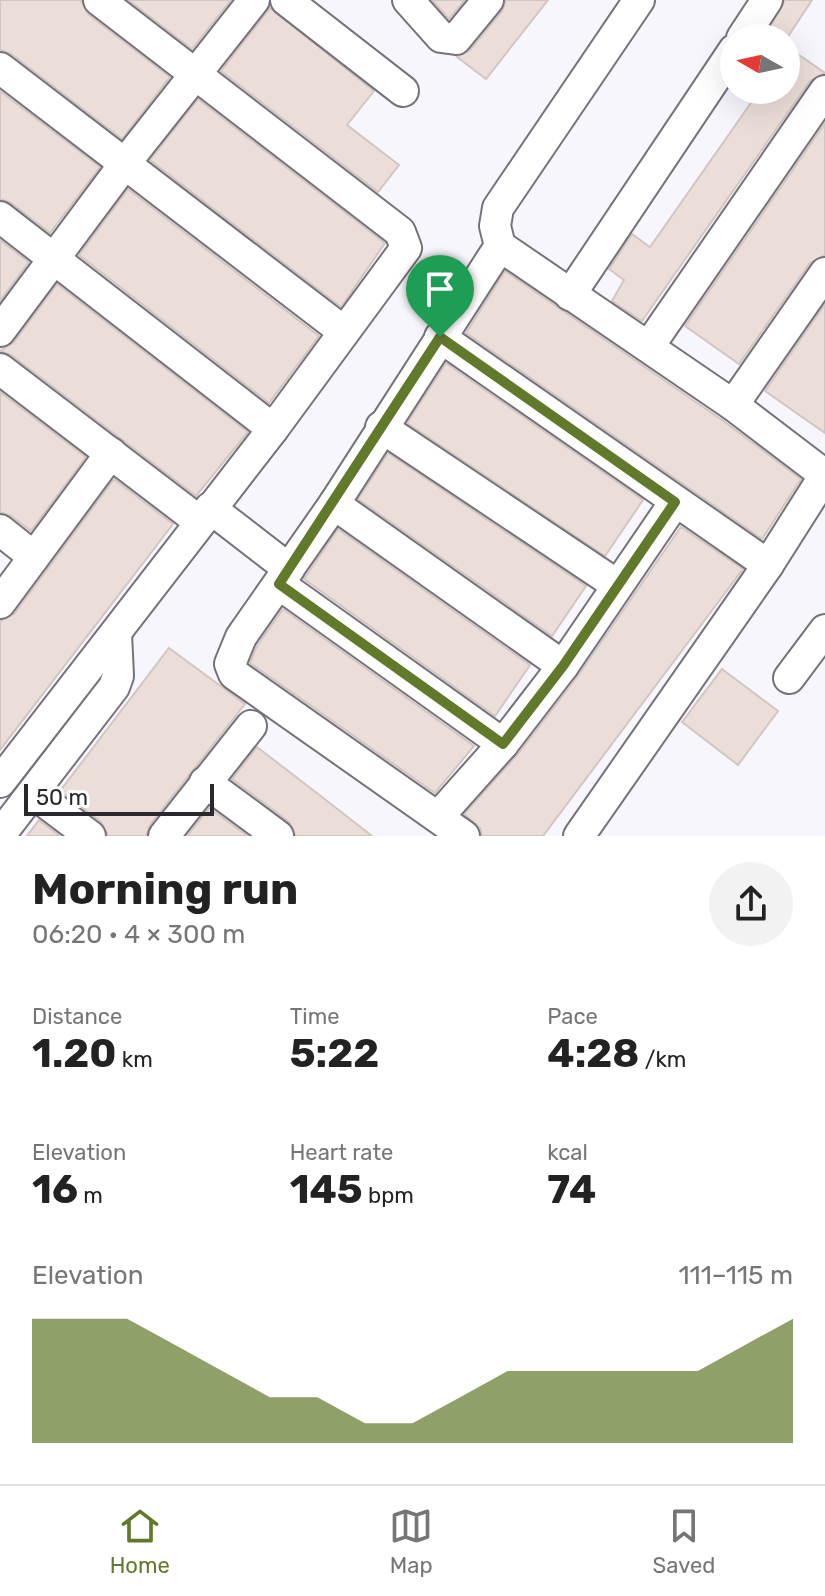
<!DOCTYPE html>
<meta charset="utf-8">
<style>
:root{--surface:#fff;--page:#f2f2f2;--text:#222;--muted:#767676;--line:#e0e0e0;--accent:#61792b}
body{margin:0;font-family:Rubik,sans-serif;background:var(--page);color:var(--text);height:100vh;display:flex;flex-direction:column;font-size:30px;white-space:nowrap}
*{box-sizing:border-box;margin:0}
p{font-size:26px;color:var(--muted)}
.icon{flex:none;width:44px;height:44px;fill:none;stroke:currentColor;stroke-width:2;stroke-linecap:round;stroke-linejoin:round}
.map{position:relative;height:836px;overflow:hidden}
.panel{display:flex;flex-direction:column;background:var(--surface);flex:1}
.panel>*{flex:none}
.needle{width:52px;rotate:279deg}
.fabs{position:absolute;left:720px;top:24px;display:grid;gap:16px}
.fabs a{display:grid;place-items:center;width:80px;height:80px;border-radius:50%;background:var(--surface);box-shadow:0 8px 32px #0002;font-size:40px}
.scale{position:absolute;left:24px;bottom:20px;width:190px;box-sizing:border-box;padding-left:8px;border:4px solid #29282c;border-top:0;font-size:22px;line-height:28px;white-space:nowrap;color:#29282c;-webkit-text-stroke:6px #fff;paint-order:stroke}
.pin{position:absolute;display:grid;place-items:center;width:68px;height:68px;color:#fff;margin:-82px -34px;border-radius:50% 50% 50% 0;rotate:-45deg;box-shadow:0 0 8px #0007}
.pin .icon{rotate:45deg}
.round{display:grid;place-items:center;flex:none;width:84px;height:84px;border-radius:42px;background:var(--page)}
.summary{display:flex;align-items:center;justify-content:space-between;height:136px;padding:0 32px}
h1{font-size:44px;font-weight:700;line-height:60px}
.stats{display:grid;grid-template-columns:repeat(3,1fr);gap:12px;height:136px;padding:8px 32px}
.stats div{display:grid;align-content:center}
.stats b{font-size:40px;font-weight:700}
.stats small{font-size:22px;font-weight:400}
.stats p{font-size:22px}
.chart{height:224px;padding:16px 32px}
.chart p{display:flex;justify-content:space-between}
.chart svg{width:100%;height:144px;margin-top:8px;fill:var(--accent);opacity:.7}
.tab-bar{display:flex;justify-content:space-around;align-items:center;height:112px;border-top:2px solid var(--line);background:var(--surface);font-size:22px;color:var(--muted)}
.tab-bar a{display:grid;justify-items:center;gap:4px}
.tab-bar .current{color:var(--accent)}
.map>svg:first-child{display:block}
</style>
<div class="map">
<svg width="825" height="836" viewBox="0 0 825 836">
<rect width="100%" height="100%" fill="#f8f6fd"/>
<g fill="#ebded9" stroke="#d2c6c0" stroke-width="2">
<polygon points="0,0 81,0 88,14 170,77 122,139 11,54 0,50"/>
<polygon points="128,0 231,0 192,49"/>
<polygon points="432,0 465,0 449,19"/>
<polygon points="506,0 548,0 486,79 457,57 470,50 502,11"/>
<polygon points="785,0 812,0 787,38 764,38"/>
<polygon points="270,8 374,91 347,125 399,165 378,192 221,71"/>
<polygon points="786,46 825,73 810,81 642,321 612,301 624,280 609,269 632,234 650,247 760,90 786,90"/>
<polygon points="0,91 100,167 50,233 11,203 0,199"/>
<polygon points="198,99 385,243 341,307 150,160"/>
<polygon points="825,123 825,255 810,263 739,364 685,326"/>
<polygon points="128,189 319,336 269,403 79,255"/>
<polygon points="0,240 29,262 0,301"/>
<polygon points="505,271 722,420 801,479 762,539 466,333"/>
<polygon points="57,284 248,432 196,496 11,355 0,351 14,342"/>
<polygon points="825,304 825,433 765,391"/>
<polygon points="446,363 643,500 605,556 407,423"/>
<polygon points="0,392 86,457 31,531 11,516 0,512"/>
<polygon points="388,453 586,586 552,636 358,499"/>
<polygon points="114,479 173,524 0,750 0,621 14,614"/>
<polygon points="681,527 743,569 543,836 482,836 480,828 464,814 517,755 577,677"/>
<polygon points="338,529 530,665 495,716 304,579"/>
<polygon points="283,609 474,746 435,793 250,663 257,646"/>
<polygon points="169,648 245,704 150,825 146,836 108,836 101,822 60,791"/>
<polygon points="722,669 778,711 738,765 682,722"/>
<polygon points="257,747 322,797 372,836 296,836 289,822 232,779"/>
<polygon points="209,808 248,836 187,836"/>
<polygon points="39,820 60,836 27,836"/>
</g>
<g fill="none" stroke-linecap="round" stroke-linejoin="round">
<defs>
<g id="minor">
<polyline points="286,0 403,91"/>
<polyline points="408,0 441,37 456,39 488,0"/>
<polyline points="639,0 498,208 495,226 500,246 733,405 825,475"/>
<polyline points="742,38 767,0"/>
<polyline points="0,68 343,331"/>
<polyline points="0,217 273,429"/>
<polyline points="570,295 734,50"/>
<polyline points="0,331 126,162 254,0"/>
<polyline points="440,337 768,565"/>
<polyline points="649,346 825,91"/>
<polyline points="0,369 199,521"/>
<polyline points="733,405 825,273"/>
<polyline points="381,427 617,585"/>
<polyline points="334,504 563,666"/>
<polyline points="210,508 289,569"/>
<polyline points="0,530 34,557"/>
<polyline points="279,584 503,744"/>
<polyline points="0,603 111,453"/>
<polyline points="789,678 825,630"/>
<polyline points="0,782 273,429 406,248 400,232 99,0"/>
<polyline points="205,782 278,836"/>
<polyline points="33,793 90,836"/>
<polyline points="438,817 503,744 563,666 675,502"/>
<polyline points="0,835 114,687 118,676 116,633"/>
<polyline points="164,836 251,726"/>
<polyline points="464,836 234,674 230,664 241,637 334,504 500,246"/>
<polyline points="579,836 768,565 825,475"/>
</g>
</defs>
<use href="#minor" stroke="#75727c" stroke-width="34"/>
<use href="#minor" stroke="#fff" stroke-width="30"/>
</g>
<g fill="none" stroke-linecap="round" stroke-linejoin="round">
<defs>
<polygon id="route" points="440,337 675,502 563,666 503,744 279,584"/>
</defs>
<use href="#route" stroke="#fff" stroke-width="16"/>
<use href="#route" stroke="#61792b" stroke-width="10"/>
</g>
</svg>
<div class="fabs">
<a><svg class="needle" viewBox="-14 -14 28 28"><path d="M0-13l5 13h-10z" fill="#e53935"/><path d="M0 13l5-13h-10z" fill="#767676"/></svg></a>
</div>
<div class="scale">50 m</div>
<div class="pin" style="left:440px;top:337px;background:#1e9e55"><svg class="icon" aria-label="arrive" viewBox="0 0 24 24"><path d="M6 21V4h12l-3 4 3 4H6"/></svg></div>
</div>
<section class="panel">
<div class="summary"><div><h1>Morning run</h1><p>06:20 · 4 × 300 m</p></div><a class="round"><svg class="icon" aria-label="share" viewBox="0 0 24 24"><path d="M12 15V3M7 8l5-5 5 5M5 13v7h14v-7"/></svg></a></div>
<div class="stats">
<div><p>Distance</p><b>1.20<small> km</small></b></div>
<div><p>Time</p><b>5:22</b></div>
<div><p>Pace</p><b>4:28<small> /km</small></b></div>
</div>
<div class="stats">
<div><p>Elevation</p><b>16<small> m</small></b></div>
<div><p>Heart rate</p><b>145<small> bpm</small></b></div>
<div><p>kcal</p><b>74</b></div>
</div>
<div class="chart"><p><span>Elevation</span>111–115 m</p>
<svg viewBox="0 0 160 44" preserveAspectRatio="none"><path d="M0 44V6L10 6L20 6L30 14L40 22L50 30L60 30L70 38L80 38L90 30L100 22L110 22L120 22L130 22L140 22L150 14L160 6V44z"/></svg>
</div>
</section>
<nav class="tab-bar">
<a class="current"><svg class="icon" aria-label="home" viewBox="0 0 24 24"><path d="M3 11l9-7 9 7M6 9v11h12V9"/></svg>Home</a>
<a><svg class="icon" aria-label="map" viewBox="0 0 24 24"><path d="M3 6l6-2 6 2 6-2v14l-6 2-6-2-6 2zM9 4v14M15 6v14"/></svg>Map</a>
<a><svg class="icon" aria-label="saved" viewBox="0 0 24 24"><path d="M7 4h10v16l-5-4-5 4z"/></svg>Saved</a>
</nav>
